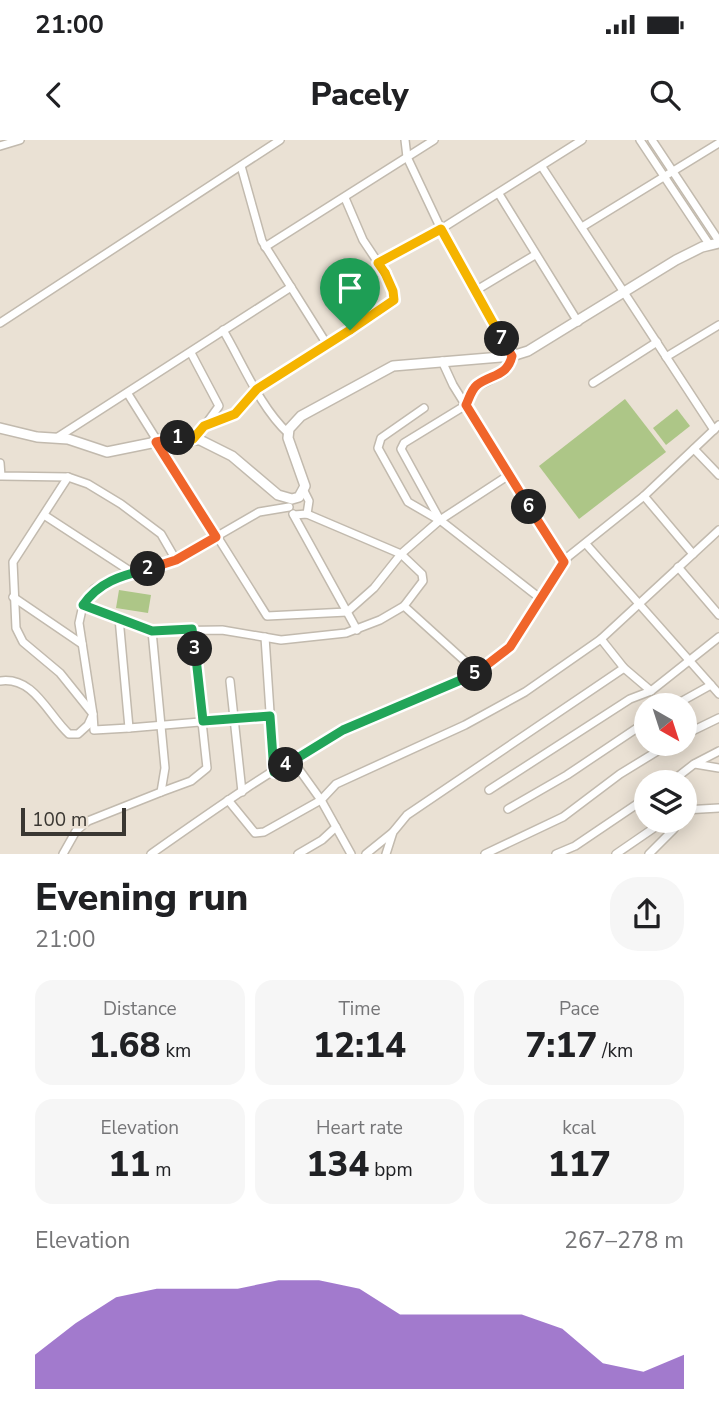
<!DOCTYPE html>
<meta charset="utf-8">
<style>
:root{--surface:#fff;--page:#f6f6f6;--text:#202124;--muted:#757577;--accent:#7b42b9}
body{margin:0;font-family:"Nunito Sans",sans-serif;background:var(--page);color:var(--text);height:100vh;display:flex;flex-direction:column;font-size:26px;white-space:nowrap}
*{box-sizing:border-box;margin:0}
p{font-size:23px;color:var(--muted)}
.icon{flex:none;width:38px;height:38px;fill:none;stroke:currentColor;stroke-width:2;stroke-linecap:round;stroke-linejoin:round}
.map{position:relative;height:714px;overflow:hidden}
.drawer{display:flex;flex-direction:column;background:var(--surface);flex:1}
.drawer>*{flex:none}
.needle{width:46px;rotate:141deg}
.tools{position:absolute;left:634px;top:553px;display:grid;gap:14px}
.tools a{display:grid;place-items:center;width:63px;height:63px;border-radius:50%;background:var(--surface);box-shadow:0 4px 18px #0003;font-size:35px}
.scale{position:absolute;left:21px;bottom:18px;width:105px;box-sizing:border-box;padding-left:7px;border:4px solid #3a3732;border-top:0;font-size:19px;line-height:24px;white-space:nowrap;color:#3a3732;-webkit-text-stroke:5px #eae1d4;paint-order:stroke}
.pin{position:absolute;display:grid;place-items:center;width:60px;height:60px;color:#fff;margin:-72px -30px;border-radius:50% 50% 50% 0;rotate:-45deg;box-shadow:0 0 7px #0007}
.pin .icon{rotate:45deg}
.km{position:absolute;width:35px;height:35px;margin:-18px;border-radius:50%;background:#222;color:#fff;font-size:19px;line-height:35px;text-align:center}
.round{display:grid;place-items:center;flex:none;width:74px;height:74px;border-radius:28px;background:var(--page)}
.headline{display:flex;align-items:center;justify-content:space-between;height:119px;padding:0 35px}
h1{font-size:38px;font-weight:800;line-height:52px}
.figures{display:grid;grid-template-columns:repeat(3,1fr);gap:10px;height:119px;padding:7px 35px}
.figures div{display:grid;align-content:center;border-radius:18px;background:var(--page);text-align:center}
.figures b{font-size:35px;font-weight:800}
.figures small{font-size:19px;font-weight:400}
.figures p{font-size:19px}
.chart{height:196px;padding:14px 35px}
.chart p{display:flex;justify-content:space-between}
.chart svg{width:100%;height:126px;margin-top:7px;fill:var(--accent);opacity:.7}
.status{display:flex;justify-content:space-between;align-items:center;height:49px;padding:0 35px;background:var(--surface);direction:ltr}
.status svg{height:19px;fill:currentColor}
header{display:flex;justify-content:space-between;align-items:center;height:91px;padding:0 35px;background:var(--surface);font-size:32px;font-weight:800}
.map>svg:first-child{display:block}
</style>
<div class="status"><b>21:00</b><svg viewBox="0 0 49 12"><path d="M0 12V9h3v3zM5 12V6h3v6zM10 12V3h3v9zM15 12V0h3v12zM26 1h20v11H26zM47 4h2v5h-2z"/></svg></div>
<header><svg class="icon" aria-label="back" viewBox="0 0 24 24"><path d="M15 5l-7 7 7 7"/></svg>Pacely<svg class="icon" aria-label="search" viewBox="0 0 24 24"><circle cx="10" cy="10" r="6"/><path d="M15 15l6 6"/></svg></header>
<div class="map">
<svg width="719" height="714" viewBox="0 0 719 714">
<rect width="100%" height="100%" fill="#eae1d4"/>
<g fill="#adc687">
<polygon points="625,259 666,312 579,379 539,326"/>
<polygon points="677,269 690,286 666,305 653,288"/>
<polygon points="119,450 151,455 148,473 116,468"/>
</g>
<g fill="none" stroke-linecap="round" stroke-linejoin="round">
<defs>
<g id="minor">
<polyline points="405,0 407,17 441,89 512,216 504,233 474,248 466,265 404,303 401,309 440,380 541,459"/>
<polyline points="640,0 709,104"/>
<polyline points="652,0 719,101"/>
<polyline points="0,6 20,0"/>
<polyline points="241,26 262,101 328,206"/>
<polyline points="542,27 714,290"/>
<polyline points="499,54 578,182"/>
<polyline points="582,87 719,3"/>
<polyline points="265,107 434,0"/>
<polyline points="378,123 441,89 582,0"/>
<polyline points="475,151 535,115"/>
<polyline points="0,183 280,0"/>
<path d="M223,190C243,224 260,267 288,293"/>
<polyline points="191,213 219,266 206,284"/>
<polyline points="666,217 719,185"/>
<polyline points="442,221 453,245 563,422"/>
<polyline points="593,243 657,202"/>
<polyline points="128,254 267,476 347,472 374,448 401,414 440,380 509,335"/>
<polyline points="424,268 381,298 378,308 408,362 439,380"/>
<polyline points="58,297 291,147"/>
<polyline points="193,299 204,287 235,274 257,249 328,206 394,161 389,139 363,100 345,58"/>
<polyline points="694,309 719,335"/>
<polyline points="0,323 1,336 68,337 88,344 121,364 161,394 176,420"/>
<polyline points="68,337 13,422 16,488 23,502 60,533 93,574 94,590 129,588"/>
<polyline points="304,351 309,361 307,374"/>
<polyline points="644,356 693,414"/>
<polyline points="293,374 357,490"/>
<polyline points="44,375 133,433"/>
<polyline points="586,404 719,554"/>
<polyline points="678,427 719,475"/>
<polyline points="13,457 82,504"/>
<polyline points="83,465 152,491 222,490 281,500 346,493 380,480 404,466 423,441 422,434 401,414 307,374 294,375"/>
<polyline points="404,466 478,533"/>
<polyline points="119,478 129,588 270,576"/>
<polyline points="265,497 274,632"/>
<polyline points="601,499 624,528 651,551"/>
<path d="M0,541C34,536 48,575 69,594H78L88,585L93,574L79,483L83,465L94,449L111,440L176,420L259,372L289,367"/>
<polyline points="230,541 242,652"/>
<polyline points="675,565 711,545"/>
<polyline points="684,595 719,578"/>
<polyline points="293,621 321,660 351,714"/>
<polyline points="695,624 719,628"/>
<polyline points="671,642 694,624 719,611"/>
<polyline points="489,650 630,559 651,551 719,497"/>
<polyline points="161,652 191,641 207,628 192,489"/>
<polyline points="228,660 255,693 264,692 321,660 336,644 465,585 525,552 601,499 719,390"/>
<polyline points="508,669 567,635 646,582"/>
<polyline points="684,670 719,668"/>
<polyline points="63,714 76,691 88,681 161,652 165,628 152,491"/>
<path d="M151,714C212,671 274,627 340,592C382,570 434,551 478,533L510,507L558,428L569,416L644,356L719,285"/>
<polyline points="298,714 322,700 336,687"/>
<polyline points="366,714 392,693"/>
<polyline points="386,714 393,692 407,675 624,528"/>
<polyline points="485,714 563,677 620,634 669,604"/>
<polyline points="556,714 575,706 646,658"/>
<polyline points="616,714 664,681"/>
<polyline points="649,714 674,689 658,686"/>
</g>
<polyline id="major" points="0,288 37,297 68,299 107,312 171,299 200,300 232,316 278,355 292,359 299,357 305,346 288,298 289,289 301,276 393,226 512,216 528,211 676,120 702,107 719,103"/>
</defs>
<use href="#minor" stroke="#c2baae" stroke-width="10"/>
<use href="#major" stroke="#c2baae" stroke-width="12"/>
<use href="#minor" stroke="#fff" stroke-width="7"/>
<use href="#major" stroke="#fff" stroke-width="9"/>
</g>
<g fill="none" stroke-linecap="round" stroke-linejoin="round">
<defs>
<polyline id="split-1" points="178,298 193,299 204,286 235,274 257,249 350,190"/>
<polyline id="split-2" points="148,429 176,420 216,397 156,302 178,298"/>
<path id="split-3" d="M148,429C121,436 100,441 83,465L152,491L192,489L195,509"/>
<polyline id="split-4" points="195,509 203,581 270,576 274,632 286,625"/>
<polyline id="split-5" points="286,625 343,590 475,534"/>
<polyline id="split-6" points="475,534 510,507 564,422 529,367"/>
<path id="split-7" d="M502,199L512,216C507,237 491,234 477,245C471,250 469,259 466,265L529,367"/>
<polyline id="split-8" points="385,133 378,123 441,89 502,199"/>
<polyline id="split-9" points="350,190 394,160 393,151 385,133"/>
</defs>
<use href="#split-1" stroke="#fff" stroke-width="14"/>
<use href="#split-2" stroke="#fff" stroke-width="14"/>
<use href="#split-3" stroke="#fff" stroke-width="14"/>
<use href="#split-4" stroke="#fff" stroke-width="14"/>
<use href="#split-5" stroke="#fff" stroke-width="14"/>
<use href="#split-6" stroke="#fff" stroke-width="14"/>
<use href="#split-7" stroke="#fff" stroke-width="14"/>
<use href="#split-8" stroke="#fff" stroke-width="14"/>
<use href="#split-9" stroke="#fff" stroke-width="14"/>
<use href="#split-1" stroke="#f5b400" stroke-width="9"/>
<use href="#split-2" stroke="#f0652b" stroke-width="9"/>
<use href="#split-3" stroke="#22a559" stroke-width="9"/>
<use href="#split-4" stroke="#22a559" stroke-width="9"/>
<use href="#split-5" stroke="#22a559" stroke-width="9"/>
<use href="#split-6" stroke="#f0652b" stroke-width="9"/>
<use href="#split-7" stroke="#f0652b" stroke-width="9"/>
<use href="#split-8" stroke="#f5b400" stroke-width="9"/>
<use href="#split-9" stroke="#f5b400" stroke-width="9"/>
</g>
</svg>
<div class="tools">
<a><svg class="needle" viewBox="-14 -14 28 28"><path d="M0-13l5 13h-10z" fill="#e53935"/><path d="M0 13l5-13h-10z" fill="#757577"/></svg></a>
<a><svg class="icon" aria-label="layers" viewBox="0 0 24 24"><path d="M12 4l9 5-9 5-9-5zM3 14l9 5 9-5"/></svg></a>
</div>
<div class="scale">100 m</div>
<div class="pin" style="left:350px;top:190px;background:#1e9e55"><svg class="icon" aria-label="arrive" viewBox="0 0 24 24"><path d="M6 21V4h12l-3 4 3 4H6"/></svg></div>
<b class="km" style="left:178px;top:298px">1</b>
<b class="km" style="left:148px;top:429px">2</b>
<b class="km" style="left:195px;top:509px">3</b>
<b class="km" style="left:286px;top:625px">4</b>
<b class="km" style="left:475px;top:534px">5</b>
<b class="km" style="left:529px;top:367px">6</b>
<b class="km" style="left:502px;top:199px">7</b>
</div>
<section class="drawer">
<div class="headline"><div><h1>Evening run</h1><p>21:00</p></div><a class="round"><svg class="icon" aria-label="share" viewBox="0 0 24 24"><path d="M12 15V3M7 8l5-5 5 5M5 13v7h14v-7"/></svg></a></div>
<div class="figures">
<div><p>Distance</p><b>1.68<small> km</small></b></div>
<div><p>Time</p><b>12:14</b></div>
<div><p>Pace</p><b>7:17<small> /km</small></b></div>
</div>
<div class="figures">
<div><p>Elevation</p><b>11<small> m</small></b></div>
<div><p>Heart rate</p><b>134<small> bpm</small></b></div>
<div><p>kcal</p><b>117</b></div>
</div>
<div class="chart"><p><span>Elevation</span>267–278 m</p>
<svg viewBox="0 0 160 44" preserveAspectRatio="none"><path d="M0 44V32L10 21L20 12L30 9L40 9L50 9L60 6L70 6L80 9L90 18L100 18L110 18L120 18L130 23L140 35L150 38L160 32V44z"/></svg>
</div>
</section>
